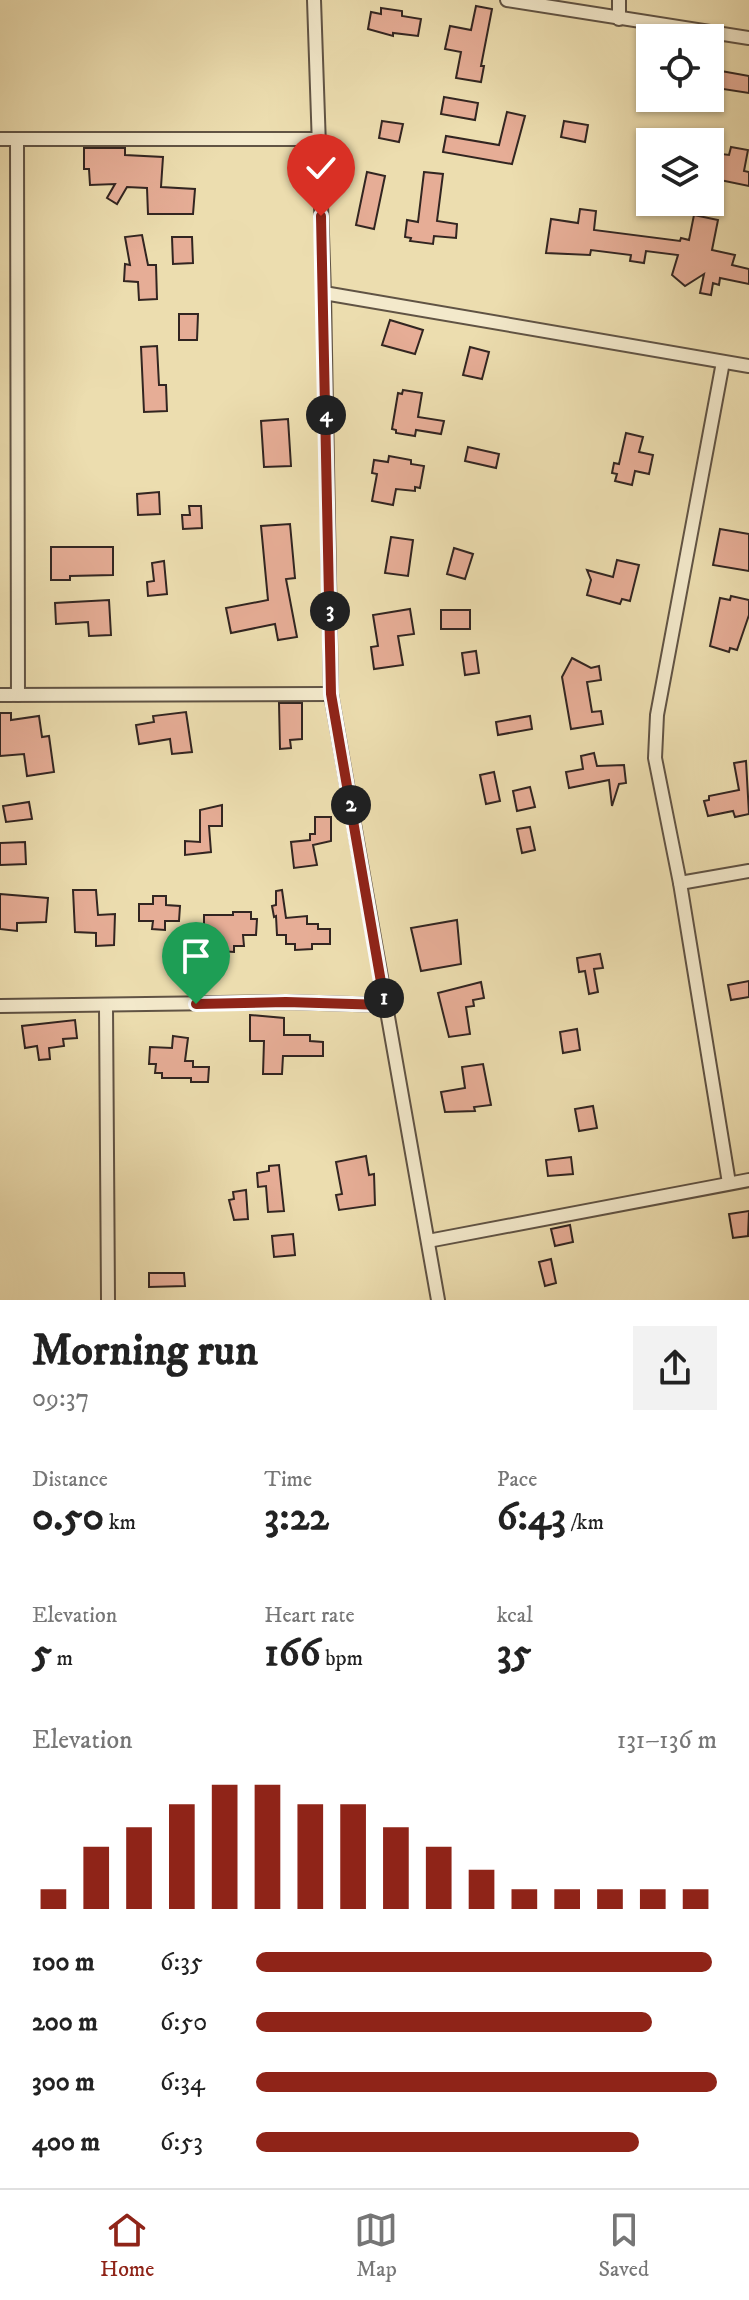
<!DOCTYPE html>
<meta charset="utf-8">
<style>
:root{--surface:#fff;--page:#f2f2f2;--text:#222;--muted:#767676;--line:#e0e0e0;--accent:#8f2418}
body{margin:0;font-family:"IM FELL DW Pica",serif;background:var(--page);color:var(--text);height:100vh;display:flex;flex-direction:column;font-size:30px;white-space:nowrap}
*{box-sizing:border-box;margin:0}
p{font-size:26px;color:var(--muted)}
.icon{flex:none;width:44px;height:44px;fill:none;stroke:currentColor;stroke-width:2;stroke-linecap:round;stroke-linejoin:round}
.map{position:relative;height:1300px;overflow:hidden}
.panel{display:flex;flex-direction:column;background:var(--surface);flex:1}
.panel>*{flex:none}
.buttons{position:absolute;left:636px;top:24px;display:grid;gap:16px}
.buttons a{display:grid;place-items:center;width:88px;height:88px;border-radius:0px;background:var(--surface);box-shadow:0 2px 6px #0004;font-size:40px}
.pin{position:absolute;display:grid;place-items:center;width:68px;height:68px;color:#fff;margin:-82px -34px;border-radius:50% 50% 50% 0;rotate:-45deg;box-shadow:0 0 8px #0007}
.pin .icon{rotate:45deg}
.km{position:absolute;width:40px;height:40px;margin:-20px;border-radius:50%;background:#222;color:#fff;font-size:22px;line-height:40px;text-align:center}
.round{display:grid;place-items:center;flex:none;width:84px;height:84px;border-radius:0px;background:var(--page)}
.head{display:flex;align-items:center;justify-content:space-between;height:136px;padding:0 32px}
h1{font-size:44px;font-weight:800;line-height:60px}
.metrics{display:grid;grid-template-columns:repeat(3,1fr);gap:12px;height:136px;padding:8px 32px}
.metrics div{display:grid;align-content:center}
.metrics b{font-size:40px;font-weight:800}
.metrics small{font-size:22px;font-weight:400}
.metrics p{font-size:22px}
.chart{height:224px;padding:16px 32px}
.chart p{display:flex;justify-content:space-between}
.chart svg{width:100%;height:144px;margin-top:8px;stroke:var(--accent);stroke-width:6}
ul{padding:0 32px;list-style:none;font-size:26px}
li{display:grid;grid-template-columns:128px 96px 1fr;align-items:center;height:60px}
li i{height:20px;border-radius:10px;background:var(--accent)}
.tabs{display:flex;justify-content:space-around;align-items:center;height:112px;border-top:2px solid var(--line);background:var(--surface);font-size:22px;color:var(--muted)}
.tabs a{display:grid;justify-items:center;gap:4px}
.tabs .selected{color:var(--accent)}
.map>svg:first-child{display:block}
</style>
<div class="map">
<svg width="749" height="1300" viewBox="0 0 749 1300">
<rect width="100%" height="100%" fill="#ecddaf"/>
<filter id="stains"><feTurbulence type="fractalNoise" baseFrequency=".0025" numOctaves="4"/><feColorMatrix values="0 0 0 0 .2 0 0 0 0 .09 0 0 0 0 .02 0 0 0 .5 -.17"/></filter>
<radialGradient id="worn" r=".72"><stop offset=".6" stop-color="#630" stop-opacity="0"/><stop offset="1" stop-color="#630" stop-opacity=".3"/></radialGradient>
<g fill="#e6ad96" stroke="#322521" stroke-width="2">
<polygon points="476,6 492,9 481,66 484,66 481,82 456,78 461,52 445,49 450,26 471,30"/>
<polygon points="381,8 402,11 402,16 421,19 418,36 393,33 393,36 368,29 371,12 381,14"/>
<polygon points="710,69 749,76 749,93 710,87"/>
<polygon points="444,97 478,103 475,120 441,114"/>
<polygon points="507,112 525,116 512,164 443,152 446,136 499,145"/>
<polygon points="382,121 403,124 399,142 379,138"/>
<polygon points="564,121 588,125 585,142 561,137"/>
<polygon points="731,147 748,150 744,171 749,172 749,186 715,179 722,154 729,155"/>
<polygon points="84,148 125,148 125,155 163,157 161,187 195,189 193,214 148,214 147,188 127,187 117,204 107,198 115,184 90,185 89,169 84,169"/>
<polygon points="367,172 385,176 374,229 356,225"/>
<polygon points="424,172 443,174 437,221 457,224 456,238 434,236 433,244 410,241 411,238 405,237 407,220 418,222"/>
<polygon points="580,209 596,211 594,230 680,241 681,238 689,240 694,215 718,220 712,250 735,255 732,265 749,269 749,284 720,278 719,285 713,283 711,295 700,293 704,274 685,286 672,275 678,255 646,251 644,263 630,261 631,255 591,250 590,255 546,253 551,219 578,223"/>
<polygon points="142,235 148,265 156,265 157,299 139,300 138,282 124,281 125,264 130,265 125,237"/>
<polygon points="172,237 192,237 193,263 173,264"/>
<polygon points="179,314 198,314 197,340 179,340"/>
<polygon points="390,320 423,330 415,354 382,345"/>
<polygon points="157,346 159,385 166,385 167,411 144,412 141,347"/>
<polygon points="470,347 489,352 482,379 463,375"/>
<polygon points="403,390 422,393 418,417 444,421 441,434 416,430 415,436 396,433 396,430 392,429 398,393 402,394"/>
<polygon points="288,419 291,466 264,467 261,421"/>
<polygon points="626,433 643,437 639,452 653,455 649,474 635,471 632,485 615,481 617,474 612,473 614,463 619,464"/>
<polygon points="468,447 499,454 496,468 465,461"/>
<polygon points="389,456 411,460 411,464 424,466 420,488 415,487 415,491 396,489 393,505 372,501 377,474 372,473 374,460 388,462"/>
<polygon points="159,492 160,514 138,515 137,494"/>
<polygon points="189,506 201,506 202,528 183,529 182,515 190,515"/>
<polygon points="290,524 295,578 286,579 297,637 278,640 275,624 231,633 226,608 268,600 261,526"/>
<polygon points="720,529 749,534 749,571 713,565"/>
<polygon points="391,537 413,540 408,576 385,573"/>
<polygon points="51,547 113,547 113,575 70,576 70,580 51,580"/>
<polygon points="454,548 473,554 465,579 447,574"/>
<polygon points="617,560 639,565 630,601 622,599 620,604 587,595 591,580 587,570 613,577"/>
<polygon points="164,561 167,594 148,596 147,582 154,581 152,563"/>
<polygon points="731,596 749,600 749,615 737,650 730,648 729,652 710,646 720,598 730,600"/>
<polygon points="109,600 111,635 89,636 88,622 56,624 55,603"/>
<polygon points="410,609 414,634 398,636 403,665 374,669 371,647 378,646 373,615"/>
<rect x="441" y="610" width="29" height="19"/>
<polygon points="476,651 479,673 465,675 462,653"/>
<polygon points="572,658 591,668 599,666 601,680 587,682 592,712 601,711 603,724 571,729 562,677"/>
<polygon points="279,703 302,703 302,739 290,740 291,748 280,749"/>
<polygon points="186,712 192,752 172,754 170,739 139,744 136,725 154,722 153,716"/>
<polygon points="0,713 11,713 11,720 39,716 42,737 49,736 54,772 27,776 24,754 0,756"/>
<polygon points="530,716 532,729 498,735 496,722"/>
<polygon points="594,753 597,766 624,765 626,783 619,784 612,806 609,780 569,788 566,772 583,769 581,756"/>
<polygon points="746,761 749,814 735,817 733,811 708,816 704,801 709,800 709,796 739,790 734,763"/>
<polygon points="494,772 500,801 486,804 480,775"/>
<polygon points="530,787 535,807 517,811 513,791"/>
<polygon points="29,802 32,819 6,822 3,806"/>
<polygon points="222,805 222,826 209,826 211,852 185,855 185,841 200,842 200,810"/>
<polygon points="315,817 331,817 331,841 313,845 317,865 294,868 291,842 310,840 310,834 315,834"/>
<polygon points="530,827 535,850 522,853 517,829"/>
<polygon points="25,842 26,864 0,865 0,843"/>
<polygon points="73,890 96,890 98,915 115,914 114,945 96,946 96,933 75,932"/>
<polygon points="282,890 286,918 307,916 307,924 318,924 318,929 330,929 330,944 312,944 312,949 295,950 295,944 286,944 286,935 277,935 276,916 274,917 272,906 276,905 276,891"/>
<polygon points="0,894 48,898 46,922 17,923 17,931 0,929"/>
<polygon points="153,896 166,896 166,905 180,906 179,921 165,921 165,930 152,929 153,921 139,921 139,904 153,904"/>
<polygon points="233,912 251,912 251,919 257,919 256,935 243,935 244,946 234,946 234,952 219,951 219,945 204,945 204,915 233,915"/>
<polygon points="457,920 461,964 421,971 411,928"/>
<polygon points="600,954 603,968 594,969 598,992 589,994 585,971 579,972 577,958"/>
<polygon points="749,981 749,997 731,1000 728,985"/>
<polygon points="481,982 484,998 473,1000 474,1006 466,1007 470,1034 449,1037 438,993"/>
<polygon points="250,1015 284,1018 284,1035 310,1035 310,1041 323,1042 323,1056 283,1056 282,1074 263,1074 264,1041 250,1041"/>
<polygon points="75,1020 77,1038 63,1039 64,1046 49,1048 50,1059 39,1060 37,1046 25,1048 22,1026"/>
<polygon points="577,1029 580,1050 563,1053 560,1032"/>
<polygon points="173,1036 188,1038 185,1061 193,1061 193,1067 209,1067 208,1082 191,1082 191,1078 162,1078 162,1073 155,1073 156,1064 149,1064 150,1047 172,1048"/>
<polygon points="483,1064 491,1105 474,1107 475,1111 445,1112 441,1092 465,1088 462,1067"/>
<polygon points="593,1106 597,1128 579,1131 575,1109"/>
<polygon points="366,1156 369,1175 374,1174 375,1205 339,1210 336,1195 342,1194 336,1162"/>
<polygon points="571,1157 573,1174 548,1176 546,1160"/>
<polygon points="279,1165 284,1211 268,1212 266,1186 258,1187 257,1173 269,1171 269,1166"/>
<polygon points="246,1190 248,1219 234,1220 229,1200 234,1199 233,1192"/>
<polygon points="749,1211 748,1236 733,1238 729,1214"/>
<polygon points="570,1225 573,1242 555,1246 551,1229"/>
<polygon points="293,1234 295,1255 274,1257 272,1236"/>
<polygon points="551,1259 556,1283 545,1286 539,1262"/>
<polygon points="149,1273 184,1273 185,1286 149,1287"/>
</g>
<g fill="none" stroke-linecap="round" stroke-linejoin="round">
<defs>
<g id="minor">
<polyline points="314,0 324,293 331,694 438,1300"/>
<polyline points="507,0 749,38"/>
<polyline points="619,0 619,19"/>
<polyline points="0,139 318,139"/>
<polyline points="17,140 18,695"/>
<polyline points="324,293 749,366"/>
<polyline points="723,362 657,715 655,758 680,883 729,1183"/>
<polyline points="0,695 331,694"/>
<polyline points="680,883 749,871"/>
<polyline points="0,1006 286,1002 385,1005"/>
<polyline points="106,1007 108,1300"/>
<polyline points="428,1241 749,1180"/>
</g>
</defs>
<use href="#minor" stroke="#605344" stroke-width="16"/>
<use href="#minor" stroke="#f3e9cb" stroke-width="12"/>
</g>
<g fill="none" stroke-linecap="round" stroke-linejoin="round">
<defs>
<polyline id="route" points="196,1004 286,1002 385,1005 331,694 321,216"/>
</defs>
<use href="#route" stroke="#fff" stroke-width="16"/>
<use href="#route" stroke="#8f2418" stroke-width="10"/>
</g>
<rect width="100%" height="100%" filter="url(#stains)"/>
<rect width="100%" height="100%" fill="url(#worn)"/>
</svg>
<div class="buttons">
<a><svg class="icon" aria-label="locate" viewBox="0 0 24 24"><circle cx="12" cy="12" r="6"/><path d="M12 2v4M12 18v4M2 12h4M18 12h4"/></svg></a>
<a><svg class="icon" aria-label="layers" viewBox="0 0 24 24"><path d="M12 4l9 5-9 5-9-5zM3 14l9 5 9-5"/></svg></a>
</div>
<div class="pin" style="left:196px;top:1004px;background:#1e9e55"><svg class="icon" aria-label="arrive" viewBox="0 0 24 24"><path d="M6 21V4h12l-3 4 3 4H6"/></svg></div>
<div class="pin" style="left:321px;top:216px;background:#d93025"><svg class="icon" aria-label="check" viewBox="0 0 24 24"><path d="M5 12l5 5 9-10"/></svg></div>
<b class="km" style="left:384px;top:998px">1</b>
<b class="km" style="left:351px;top:805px">2</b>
<b class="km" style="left:330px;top:611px">3</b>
<b class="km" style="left:326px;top:415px">4</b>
</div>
<section class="panel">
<div class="head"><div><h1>Morning run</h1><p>09:37</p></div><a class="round"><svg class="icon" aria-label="share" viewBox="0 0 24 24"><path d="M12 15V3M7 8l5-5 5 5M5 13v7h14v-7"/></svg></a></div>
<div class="metrics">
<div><p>Distance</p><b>0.50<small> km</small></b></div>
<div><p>Time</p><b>3:22</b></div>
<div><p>Pace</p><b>6:43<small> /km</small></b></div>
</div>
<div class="metrics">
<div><p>Elevation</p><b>5<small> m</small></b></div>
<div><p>Heart rate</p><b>166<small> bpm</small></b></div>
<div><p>kcal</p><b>35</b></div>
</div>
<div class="chart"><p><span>Elevation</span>131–136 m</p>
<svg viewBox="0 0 160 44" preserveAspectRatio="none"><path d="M5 44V38M15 44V25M25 44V19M35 44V12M45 44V6M55 44V6M65 44V12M75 44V12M85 44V19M95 44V25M105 44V32M115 44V38M125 44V38M135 44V38M145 44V38M155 44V38"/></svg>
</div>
<ul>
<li><b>100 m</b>6:35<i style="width:99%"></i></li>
<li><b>200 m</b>6:50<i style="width:86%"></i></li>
<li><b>300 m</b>6:34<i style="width:100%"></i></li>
<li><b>400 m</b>6:53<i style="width:83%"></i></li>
</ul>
</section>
<nav class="tabs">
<a class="selected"><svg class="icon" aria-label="home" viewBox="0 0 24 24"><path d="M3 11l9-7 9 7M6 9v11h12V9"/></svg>Home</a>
<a><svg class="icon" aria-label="map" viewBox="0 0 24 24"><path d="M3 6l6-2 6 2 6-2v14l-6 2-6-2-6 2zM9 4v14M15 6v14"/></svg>Map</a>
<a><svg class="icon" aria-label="saved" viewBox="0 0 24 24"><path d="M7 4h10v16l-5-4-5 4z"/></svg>Saved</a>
</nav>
